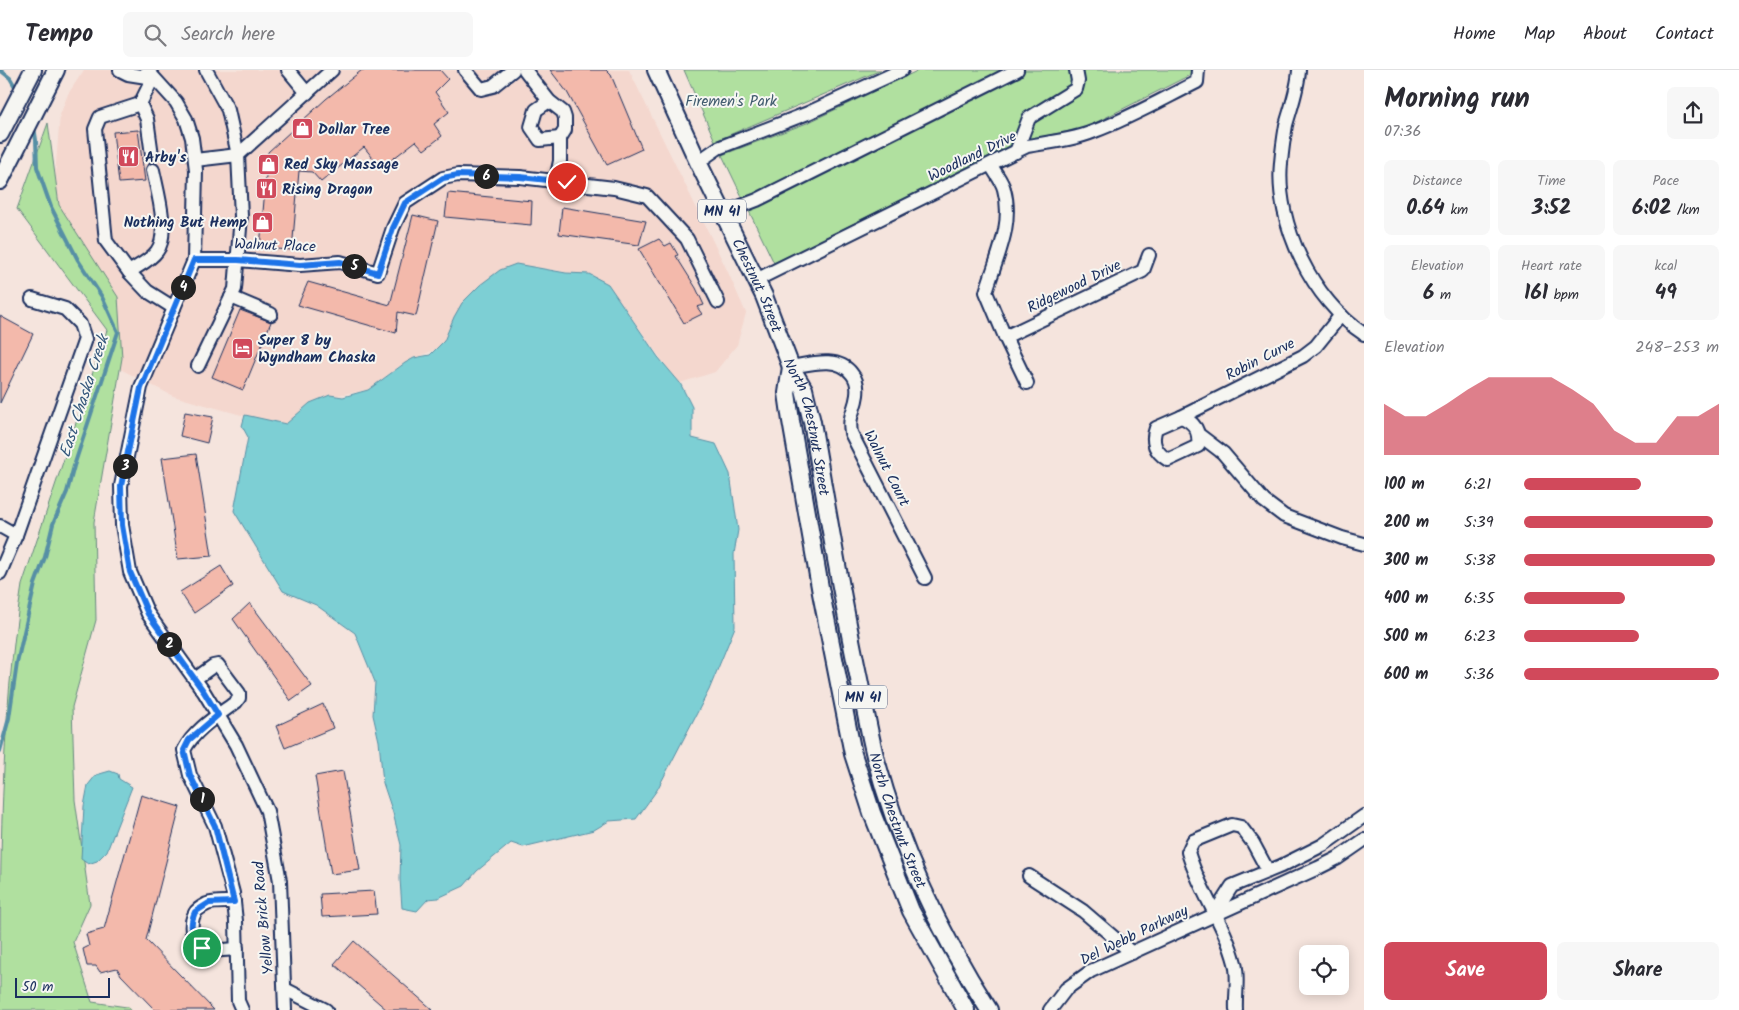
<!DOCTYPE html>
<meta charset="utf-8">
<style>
:root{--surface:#fff;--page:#f7f7f7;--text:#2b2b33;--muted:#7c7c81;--line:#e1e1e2;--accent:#d1495b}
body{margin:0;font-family:Kalam,sans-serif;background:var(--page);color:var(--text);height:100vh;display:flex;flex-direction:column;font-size:19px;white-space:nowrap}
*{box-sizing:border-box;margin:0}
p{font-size:16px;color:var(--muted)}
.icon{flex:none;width:28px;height:28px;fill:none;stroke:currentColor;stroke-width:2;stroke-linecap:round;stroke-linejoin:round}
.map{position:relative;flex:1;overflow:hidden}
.sheet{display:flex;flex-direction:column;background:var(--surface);width:375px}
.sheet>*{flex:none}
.controls{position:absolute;left:1299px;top:875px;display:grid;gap:10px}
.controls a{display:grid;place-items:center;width:50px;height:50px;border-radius:8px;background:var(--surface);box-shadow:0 2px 12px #0003;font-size:25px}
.scale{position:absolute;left:15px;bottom:12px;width:95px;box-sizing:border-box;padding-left:5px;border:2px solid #1b2f5e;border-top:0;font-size:14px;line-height:18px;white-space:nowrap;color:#1b2f5e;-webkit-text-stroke:4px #f6f6f2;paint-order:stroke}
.pin{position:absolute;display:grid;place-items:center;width:42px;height:42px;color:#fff;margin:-21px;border:2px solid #fff;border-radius:50%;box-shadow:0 1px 5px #0007}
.km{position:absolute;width:25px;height:25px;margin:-12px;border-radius:50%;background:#222;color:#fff;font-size:14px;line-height:25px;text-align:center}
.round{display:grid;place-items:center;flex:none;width:52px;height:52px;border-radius:8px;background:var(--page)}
.overview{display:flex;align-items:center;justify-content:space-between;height:85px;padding:0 20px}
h1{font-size:28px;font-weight:600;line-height:38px}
.figures{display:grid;grid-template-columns:repeat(3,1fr);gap:8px;height:85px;padding:5px 20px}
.figures div{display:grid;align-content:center;border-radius:8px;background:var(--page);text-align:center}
.figures b{font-size:21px;font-weight:600}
.figures small{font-size:14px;font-weight:400}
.figures p{font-size:14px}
.chart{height:140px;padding:10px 20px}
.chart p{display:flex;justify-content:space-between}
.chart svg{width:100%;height:90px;margin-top:5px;fill:var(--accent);opacity:.7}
.cta{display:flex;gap:10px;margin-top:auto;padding:10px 20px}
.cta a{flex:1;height:58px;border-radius:8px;background:var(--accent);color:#fff;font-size:20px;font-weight:600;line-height:58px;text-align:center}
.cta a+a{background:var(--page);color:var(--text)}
ul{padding:0 20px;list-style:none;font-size:16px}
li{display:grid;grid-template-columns:80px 60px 1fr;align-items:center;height:38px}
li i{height:12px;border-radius:6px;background:var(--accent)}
header{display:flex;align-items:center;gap:30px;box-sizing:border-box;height:70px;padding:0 25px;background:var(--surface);border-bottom:1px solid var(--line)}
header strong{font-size:24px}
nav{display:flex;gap:28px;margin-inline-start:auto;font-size:18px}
.search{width:350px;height:45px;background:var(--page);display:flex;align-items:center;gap:12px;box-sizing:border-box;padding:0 18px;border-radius:8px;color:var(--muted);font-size:19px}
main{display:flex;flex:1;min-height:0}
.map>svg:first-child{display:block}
</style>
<header>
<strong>Tempo</strong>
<div class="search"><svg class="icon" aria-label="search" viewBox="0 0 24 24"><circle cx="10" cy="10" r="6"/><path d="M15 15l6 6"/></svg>Search here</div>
<nav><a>Home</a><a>Map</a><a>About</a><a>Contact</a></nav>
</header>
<main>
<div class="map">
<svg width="1364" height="940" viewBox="0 0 1364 940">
<rect width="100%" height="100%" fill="#f5e4dd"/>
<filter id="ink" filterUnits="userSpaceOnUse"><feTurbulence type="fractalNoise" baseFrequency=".02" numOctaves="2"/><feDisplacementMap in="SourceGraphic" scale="10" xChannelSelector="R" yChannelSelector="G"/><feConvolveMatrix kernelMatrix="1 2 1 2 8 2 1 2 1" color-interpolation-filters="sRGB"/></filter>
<g filter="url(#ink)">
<polygon fill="#f4d7ce" points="84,0 629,0 727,200 746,243 737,275 715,302 680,313 666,296 629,244 576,204 541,198 470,249 436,279 401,295 368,320 321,328 285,357 173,326 120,299 118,232 59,135 55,106 60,45 68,24"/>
<g fill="#b0e09f" stroke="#66887e">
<polygon points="684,0 881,0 715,71"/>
<polygon points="919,0 1191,0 1190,5 1085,58 1029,69 1012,75 774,193 722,85 807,53"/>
<path d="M48,53L59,135L118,227L122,288L94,452L96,550L72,637L75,730L90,834L73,872L92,932L127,937L131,940H0C0,800 0,653 22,515L107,260L17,139Z"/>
</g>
<g fill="#7dcfd4" stroke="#568fa5">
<polygon points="516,194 566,203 589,204 608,214 658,287 680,313 692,337 692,368 716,374 730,404 738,460 734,484 735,557 709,620 657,720 636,749 609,751 594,760 523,777 511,773 477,801 464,816 438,828 428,829 417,841 402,838 400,809 401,775 393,743 383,713 379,671 373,645 375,612 355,563 316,535 283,521 234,441 248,367 242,356 245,345 286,354 310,333 330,325 343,327 368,320 405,293 414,288 430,285 444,271 454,247 462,233 480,215 500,200"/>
<polygon points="110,701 118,704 119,709 132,717 107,781 97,791 88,794 81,789 84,736 88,715 96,705"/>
</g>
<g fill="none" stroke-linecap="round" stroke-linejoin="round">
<g stroke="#568fa5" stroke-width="4">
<polyline points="0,0 10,8 17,20"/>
<polyline points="0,681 9,648 17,593 35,514 45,487 53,454 67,422 74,396 118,262 102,227 78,190 51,137 37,97 36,70 34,57"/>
</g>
</g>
<g fill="#f3b9ab" stroke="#1b2f5e">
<polygon points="362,0 440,0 448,9 435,22 449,42 434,54 442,66 424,80 416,71 381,98 364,77 321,112 312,102 299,101 292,180 260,178 268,82 326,29"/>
<polygon points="550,0 606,0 611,5 642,79 607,95 567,22"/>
<polygon points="138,60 145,111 119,113 113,62"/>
<polygon points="448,123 532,131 531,155 445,147"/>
<polygon points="562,137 646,151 639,175 559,164"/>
<polygon points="413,145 438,151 416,246 398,242 396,263 298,235 308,212 390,235"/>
<polygon points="659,169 665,176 671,173 678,185 676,186 696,218 704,235 697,237 702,244 684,253 639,179"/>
<polygon points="240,240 271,252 243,320 212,307"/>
<polygon points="0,246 33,264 0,333"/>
<polygon points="185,342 213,347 207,373 180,366"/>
<polygon points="196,384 212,486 178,489 162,388"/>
<polygon points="221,496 233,516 194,543 180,522"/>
<polygon points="250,533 312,616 291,631 233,549"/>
<polygon points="323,634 333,658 285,678 276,656"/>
<polygon points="343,701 360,800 331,804 315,706"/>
<polygon points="141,725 180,737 146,870 214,940 155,940 121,905 117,898 100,902 96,896 87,896 83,879 89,876 86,864 104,859"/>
<polygon points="374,821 377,844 322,847 320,824"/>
<polygon points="354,871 433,940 387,940 334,894"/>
</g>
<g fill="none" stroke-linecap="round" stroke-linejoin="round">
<defs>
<g id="minor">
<polyline points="120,0 128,4 153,8"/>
<polyline points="147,0 176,32 186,49 192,68 196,100 194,190 141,317 121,416 122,455 130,502 148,544 204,622 236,675 267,741 280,811 285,940"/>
<polyline points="288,0 307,23"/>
<polyline points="465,0 481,19 493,16 513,0"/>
<polyline points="525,0 549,31 563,42 565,48 565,60 560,68 560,91 556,110"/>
<path d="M1299,0C1298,19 1291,37 1286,55C1284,67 1282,81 1281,93C1275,154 1313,231 1364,264"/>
<polyline points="153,8 140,34 100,47 95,59 106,171 129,202 147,221 174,238"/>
<polyline points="549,31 536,40 531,57 540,70 560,68"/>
<polyline points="140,34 147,49 152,85"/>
<polyline points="1016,82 1029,48 1076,19 1078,11 1076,0"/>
<polyline points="195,90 238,85 332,0"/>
<polyline points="698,92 718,78 808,43 902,0"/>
<path d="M991,95C995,103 1002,111 1004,119C1014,155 996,188 986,222L1005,267L1027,313"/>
<polyline points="723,143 757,130 1017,0"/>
<polyline points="194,190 238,190 300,195 340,192 378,203 393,158 405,133 443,108 458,105 520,107 614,118 647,126 687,169 718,232"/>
<path d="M129,202C138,196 151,190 157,181C170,164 157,120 153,100"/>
<path d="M756,210L1027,76C1050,72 1073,70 1095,61C1130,48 1163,29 1197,12L1198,0"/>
<polyline points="231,227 271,244"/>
<polyline points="1005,267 1143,201 1149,185"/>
<polyline points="198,296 235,219 241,146 238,85 228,40 206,0"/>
<path d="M791,297C810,294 838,285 852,304C857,310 858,317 857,325C855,341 848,345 851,363L925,508"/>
<polyline points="1181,347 1303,286 1316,276 1341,245"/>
<path d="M1181,347C1195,352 1200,362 1198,376L1168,390C1155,382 1151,372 1156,358Z"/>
<polyline points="1198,364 1223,383 1264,431 1284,446 1342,468 1364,474"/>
<polyline points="0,456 16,465 0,503"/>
<polyline points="16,465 85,269 80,254 65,239 32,229"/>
<path d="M195,609L213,596L218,595L239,623V628L236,632C217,646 195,659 184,680L190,705L215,756L233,823L236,851L238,931L242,940"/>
<polyline points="1029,806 1083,841 1132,883"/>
<path d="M234,832C226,832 214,831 207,834C203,836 197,839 195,843C189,853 191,873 202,878C212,883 226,879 237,879"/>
<polyline points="1214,844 1232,816 1281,796 1323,775 1364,746"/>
<polyline points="285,919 326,940"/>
<polyline points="1050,940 1066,919 1091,901 1318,798 1338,788 1364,770"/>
<path d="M1236,940C1235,925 1239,908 1235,893C1225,854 1199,821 1188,782L1193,771L1232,755L1241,757L1253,773L1268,801"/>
</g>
<g id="major">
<path id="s1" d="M656,0L698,92L764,226L791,297L804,319L812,352C827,438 841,524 859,609C864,634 869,661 875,686C899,776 939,862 989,940"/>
<polyline points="0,64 33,0"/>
<polyline points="0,111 56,0"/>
<polyline points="791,297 787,323 791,351 821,523 853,684 872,743 911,841 966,940"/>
</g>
</defs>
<use href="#minor" stroke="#1b2f5e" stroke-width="16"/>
<use href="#major" stroke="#1b2f5e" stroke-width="20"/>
<use href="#minor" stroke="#f6f6f2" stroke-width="12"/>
<use href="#major" stroke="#f6f6f2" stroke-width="16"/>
</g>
</g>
<g fill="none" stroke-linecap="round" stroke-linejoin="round" filter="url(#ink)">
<defs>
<path id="route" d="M202,878C191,868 189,855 195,842L209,833L234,832L215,756L190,705L184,680L189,670L218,645L204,622L148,544L130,502L122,455L121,416L141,318L194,190H238L300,195L340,192L378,203L393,158L405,133L443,108L458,105L520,107L567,112"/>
</defs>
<use href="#route" stroke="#fff" stroke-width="10"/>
<use href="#route" stroke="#1a73e8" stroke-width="6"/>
</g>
<defs>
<symbol id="shop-square" viewBox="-11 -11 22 22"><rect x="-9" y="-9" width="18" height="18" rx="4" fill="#d1495b" stroke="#f6f6f2"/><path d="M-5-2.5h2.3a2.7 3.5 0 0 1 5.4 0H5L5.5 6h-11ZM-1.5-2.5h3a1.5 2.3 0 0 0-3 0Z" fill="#fff"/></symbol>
<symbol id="restaurant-square" viewBox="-11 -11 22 22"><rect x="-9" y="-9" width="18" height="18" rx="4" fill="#d1495b" stroke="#f6f6f2"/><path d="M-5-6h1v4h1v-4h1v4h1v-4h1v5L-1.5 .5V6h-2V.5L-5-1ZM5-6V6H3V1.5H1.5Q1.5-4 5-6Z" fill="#fff"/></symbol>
<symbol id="hotel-square" viewBox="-11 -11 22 22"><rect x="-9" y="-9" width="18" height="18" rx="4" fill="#d1495b" stroke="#f6f6f2"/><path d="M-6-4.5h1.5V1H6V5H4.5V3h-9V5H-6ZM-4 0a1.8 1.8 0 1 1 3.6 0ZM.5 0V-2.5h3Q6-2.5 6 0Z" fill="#fff"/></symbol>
</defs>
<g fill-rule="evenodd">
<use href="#shop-square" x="290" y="46" width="25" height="25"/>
<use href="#restaurant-square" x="116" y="74" width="25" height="25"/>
<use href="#shop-square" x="256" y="82" width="25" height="25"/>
<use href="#restaurant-square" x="254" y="106" width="25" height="25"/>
<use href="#shop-square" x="250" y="140" width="25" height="25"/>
<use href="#hotel-square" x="230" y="266" width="25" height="25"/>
</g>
<g text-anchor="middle" stroke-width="4" stroke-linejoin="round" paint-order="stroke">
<g fill="#f6f6f2" stroke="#5d6b8a" stroke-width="1">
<rect x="698" y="129.5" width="48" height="23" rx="4"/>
<rect x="839" y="615.5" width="48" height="23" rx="4"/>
</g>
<g font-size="14" font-weight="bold" fill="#1b2f5e">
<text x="722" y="146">MN 41</text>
<text x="863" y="632">MN 41</text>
</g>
<g font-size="15" fill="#405b6e" stroke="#f6f6f2">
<text x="731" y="36">Firemen's Park</text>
</g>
<g font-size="15" font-weight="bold" fill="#1b2f5e" stroke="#f6f6f2" text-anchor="start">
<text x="318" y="64">Dollar Tree</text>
<text x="145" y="92">Arby's</text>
<text x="284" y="99">Red Sky Massage</text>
<text x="282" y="124">Rising Dragon</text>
<text x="247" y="157" text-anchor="end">Nothing But Hemp</text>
<text x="258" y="275">Super 8 by<tspan x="258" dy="17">Wyndham Chaska</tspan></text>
</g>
<g font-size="15" fill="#1b2f5e" stroke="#f6f6f2">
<text transform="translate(972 86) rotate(-26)" y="5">Woodland Drive</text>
<text transform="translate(275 175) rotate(2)" y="5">Walnut Place</text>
<text dy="5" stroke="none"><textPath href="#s1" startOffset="238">Chestnut Street</textPath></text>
<text transform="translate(1074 216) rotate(-26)" y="5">Ridgewood Drive</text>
<text transform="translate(1260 289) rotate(-27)" y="5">Robin Curve</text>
<text dy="5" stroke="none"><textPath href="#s1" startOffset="389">North Chestnut Street</textPath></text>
<text transform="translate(887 398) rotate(63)" y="5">Walnut Court</text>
<text dy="5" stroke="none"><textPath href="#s1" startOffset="794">North Chestnut Street</textPath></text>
<text transform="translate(263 848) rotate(-95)" y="5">Yellow Brick Road</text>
<text transform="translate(1134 865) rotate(-26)" y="5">Del Webb Parkway</text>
</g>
<g font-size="16" font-style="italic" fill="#34577c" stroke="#f6f6f2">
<text transform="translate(83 326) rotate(-72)" y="6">East Chaska Creek</text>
</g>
</g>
</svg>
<div class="controls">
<a><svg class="icon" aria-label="locate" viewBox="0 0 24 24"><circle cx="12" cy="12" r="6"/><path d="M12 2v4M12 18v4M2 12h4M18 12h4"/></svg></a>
</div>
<div class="scale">50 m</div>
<div class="pin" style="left:202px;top:878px;background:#1e9e55"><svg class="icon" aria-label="arrive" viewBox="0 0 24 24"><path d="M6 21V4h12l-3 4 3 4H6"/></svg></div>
<div class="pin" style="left:567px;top:112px;background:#d93025"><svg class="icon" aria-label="check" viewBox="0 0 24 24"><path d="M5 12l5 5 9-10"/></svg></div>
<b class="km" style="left:202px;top:729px">1</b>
<b class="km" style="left:169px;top:574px">2</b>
<b class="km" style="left:125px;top:396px">3</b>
<b class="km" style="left:183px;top:217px">4</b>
<b class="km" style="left:354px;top:196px">5</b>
<b class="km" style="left:486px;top:106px">6</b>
</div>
<section class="sheet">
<div class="overview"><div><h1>Morning run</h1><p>07:36</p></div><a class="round"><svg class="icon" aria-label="share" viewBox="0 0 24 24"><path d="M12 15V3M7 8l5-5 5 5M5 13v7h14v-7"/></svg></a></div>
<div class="figures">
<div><p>Distance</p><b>0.64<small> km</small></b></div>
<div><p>Time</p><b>3:52</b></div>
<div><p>Pace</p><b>6:02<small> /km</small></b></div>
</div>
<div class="figures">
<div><p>Elevation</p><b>6<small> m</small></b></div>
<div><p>Heart rate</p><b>161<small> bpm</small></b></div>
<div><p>kcal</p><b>49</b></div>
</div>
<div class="chart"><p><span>Elevation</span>248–253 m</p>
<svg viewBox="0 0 160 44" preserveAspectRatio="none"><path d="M0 44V19L10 25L20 25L30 19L40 12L50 6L60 6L70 6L80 6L90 12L100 19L110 32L120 38L130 38L140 25L150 25L160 19V44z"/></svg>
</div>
<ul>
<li><b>100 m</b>6:21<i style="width:60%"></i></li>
<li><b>200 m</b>5:39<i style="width:97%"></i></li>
<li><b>300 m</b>5:38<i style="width:98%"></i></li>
<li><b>400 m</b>6:35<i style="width:52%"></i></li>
<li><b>500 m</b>6:23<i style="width:59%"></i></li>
<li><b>600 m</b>5:36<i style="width:100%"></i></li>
</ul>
<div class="cta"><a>Save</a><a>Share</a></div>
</section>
</main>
